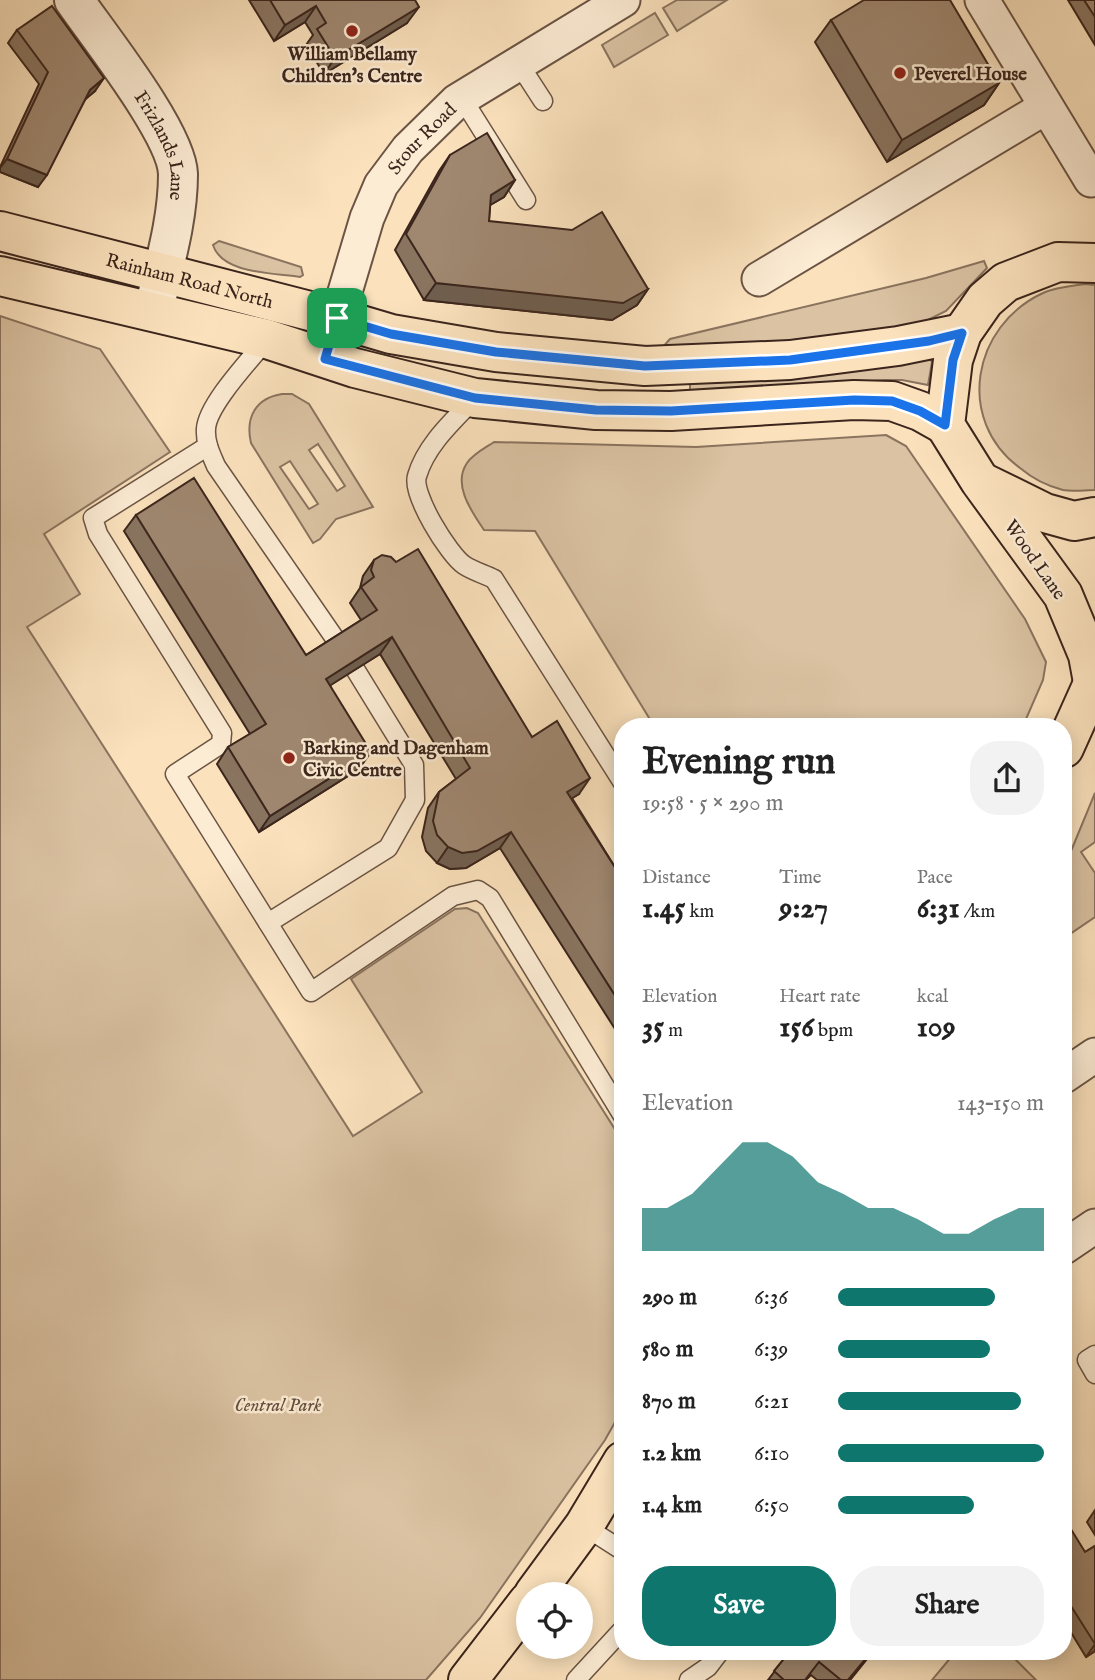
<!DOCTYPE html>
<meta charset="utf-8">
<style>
:root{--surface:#fff;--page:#f2f2f2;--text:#222;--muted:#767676;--accent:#0f766e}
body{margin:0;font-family:"IM FELL English",serif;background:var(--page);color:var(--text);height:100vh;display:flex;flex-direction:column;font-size:26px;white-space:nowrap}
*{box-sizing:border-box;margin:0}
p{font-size:23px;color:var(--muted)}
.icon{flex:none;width:38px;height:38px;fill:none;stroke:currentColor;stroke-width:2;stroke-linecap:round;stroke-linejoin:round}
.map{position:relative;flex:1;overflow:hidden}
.details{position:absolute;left:614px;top:718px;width:458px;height:942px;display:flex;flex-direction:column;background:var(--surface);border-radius:28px;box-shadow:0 4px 18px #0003}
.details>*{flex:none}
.buttons{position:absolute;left:516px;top:1582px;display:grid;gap:14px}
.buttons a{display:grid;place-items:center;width:77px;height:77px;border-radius:50%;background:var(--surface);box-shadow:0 4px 18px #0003;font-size:35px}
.pin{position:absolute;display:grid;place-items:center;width:60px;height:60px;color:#fff;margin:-30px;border-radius:14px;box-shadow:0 4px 10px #0006}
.round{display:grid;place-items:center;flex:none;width:74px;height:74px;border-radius:28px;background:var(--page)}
.overview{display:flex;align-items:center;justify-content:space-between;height:119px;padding:0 28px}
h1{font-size:38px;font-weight:700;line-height:52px}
.figures{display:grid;grid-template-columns:repeat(3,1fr);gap:10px;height:119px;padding:7px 28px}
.figures div{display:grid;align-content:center}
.figures b{font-size:30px;font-weight:700}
.figures small{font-size:19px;font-weight:400}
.figures p{font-size:19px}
.chart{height:196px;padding:14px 28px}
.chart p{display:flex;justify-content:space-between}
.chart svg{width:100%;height:126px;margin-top:7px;fill:var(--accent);opacity:.7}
.cta{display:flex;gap:14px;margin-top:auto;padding:14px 28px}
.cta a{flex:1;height:80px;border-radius:28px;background:var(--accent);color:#fff;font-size:28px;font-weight:700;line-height:80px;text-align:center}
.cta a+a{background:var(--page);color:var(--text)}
ul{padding:0 28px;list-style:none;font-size:23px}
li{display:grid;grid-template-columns:112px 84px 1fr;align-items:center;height:52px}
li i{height:18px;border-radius:9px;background:var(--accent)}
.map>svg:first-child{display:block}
</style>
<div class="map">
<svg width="1095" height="1680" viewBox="0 0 1095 1680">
<rect width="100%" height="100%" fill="#fbe2bd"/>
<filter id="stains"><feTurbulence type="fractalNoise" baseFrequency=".00286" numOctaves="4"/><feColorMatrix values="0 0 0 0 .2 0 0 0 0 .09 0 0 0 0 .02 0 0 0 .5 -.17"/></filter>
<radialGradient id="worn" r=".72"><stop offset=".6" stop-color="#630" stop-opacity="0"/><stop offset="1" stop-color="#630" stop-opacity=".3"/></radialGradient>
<g fill="#dac2a2" stroke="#8a745f" stroke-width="2" fill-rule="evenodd">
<polygon points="677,0 727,0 677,31 663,8"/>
<polygon points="655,13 668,35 614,67 602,45"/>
<path d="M219,241L301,267L303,275L300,277C274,273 222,274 213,245Z"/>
<polygon points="984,261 987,268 946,311 918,325 856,335 782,342 662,348 670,339 926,278"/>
<path d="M1085,284L1095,285V490C1085,490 1073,492 1063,490C1047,486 1032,478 1020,468C955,420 972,326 1043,293C1056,287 1071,286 1085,284Z"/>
<polygon points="0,316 100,349 170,452 44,534 80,594 27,627 353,1136 422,1092 351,979 455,909 467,908 478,913 623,1142 623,1408 605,1440 480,1618 426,1680 0,1680"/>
<polygon points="930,359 932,362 928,385 902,380 885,380 690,393 690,377"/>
<path d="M282,394H292L309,404L373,507L336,519L320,539L313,543L251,443C245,417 256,398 282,394ZM318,444L345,486L337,491L309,450ZM290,461L318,504L309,509L280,467Z"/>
<path d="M886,435L906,446L1025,619L1046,662L1043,680L1023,726H654L535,531L484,530C472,512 452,485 467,463C473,454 485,448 494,442L696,447Z"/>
<polygon points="1095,793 1095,842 1081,852 1095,873 1095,917 1064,938 1064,868"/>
<polygon points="957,1650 1006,1650 1036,1680 932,1680"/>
</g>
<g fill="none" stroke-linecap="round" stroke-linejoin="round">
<defs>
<g id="service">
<polyline points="519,64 543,101"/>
<polyline points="462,98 526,200"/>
<path d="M267,339C251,359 207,405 206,429C205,443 211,454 216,466L338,643"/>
<path d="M475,398C453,421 426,445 417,476C411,494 449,555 464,565C473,571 484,574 494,579L623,783"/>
<polyline points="208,446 93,518 98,534 222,733 221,744 175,774 268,923"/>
<polyline points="355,669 414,765 415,800 388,848 268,923 311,992 453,896 478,890 490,898 623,1116"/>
<polyline points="1095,1355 1087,1360 1095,1374"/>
<polyline points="584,1526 623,1551"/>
<polyline points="576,1680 623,1629"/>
<polyline points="689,1680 708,1667 721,1650"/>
</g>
<g id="minor">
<polyline points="982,0 1091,180"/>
<polyline points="759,279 1046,107"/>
<path id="s1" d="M325,359L367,218L381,185L408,149L457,101L623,0"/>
<polyline points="1064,1076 1095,1055"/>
<polyline points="1064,1247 1095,1226"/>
</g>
<g id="tertiary">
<path id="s2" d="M74,0C99,36 177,134 178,174C178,219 165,262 155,305"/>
</g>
<g id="primary">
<path id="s3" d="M0,231L337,318L391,334L496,352L645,366L790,360L898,346L962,333"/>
<polyline points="0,276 267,339 355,368 475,398 596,410 671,411 854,400 892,401 920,411 945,425"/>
<polyline points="986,484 1045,513 1074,521 1095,517"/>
<polyline points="1093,682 1088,655 1063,595 980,481 945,425 953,360 962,333 985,300 1006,282 1058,262 1095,263"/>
<polyline points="1064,748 1095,679"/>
<polyline points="534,1594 584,1526 623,1461"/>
<polyline points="468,1680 528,1602"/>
</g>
</defs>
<use href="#service" stroke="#6b5444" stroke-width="21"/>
<use href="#minor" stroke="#6b5444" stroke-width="37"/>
<use href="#tertiary" stroke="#6b5444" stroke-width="42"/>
<use href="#primary" stroke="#3b251c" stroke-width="42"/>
<use href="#service" stroke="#fcecd4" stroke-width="18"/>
<use href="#minor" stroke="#fcecd4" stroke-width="33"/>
<use href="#tertiary" stroke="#fcecd4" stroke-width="38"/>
<use href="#primary" stroke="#fbe2bd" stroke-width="38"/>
</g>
<g fill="#897460" stroke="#3b251c" stroke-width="2">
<polygon points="249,0 415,0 407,23 324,74 306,45 313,35 305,22 274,41"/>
<polygon points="1068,0 1095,0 1095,45"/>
<polygon points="831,20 999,83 984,105 887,162 815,42"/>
<polygon points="17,30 95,91 85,99 38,187 0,172 0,167 39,84 8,43"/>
<polygon points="450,155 515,180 504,197 490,205 489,221 648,289 637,305 612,320 424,300 395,250 439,171"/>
<polygon points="136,515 306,655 361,620 350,603 360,588 363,576 374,560 532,737 579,794 572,798 623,880 623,1024 615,1029 500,848 466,868 450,869 437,863 426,851 422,837 428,808 439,792 456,779 380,654 330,685 359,769 259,832 217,764 228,747 250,734 124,531"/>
<polygon points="1095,1510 1095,1535 1087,1522"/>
<polygon points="1064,1529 1085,1552 1095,1546 1095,1651 1086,1657 1064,1621"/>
<polygon points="784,1650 874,1650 850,1680 817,1680 811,1675 806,1680 768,1680 788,1654"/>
</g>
<g fill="#6f5e4e" stroke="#3b251c" stroke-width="2">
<polygon points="316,6 305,22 274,41 285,25"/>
<polygon points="419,7 407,23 324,74 335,58"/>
<polygon points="104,78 95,91 81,103 90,90"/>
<polygon points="999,83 984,105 887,162 902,140"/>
<polygon points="7,159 47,175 38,187 0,172 0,168"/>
<polygon points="515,180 504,197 480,211 491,195"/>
<polygon points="436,283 648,289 637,305 612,320 424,300"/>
<polygon points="392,637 380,654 315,695 326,679"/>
<polygon points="371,752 359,769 259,832 270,816"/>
<polygon points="590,778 579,794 556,808 567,792"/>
<polygon points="511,832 500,848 466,868 450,869 437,863 448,847"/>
<polygon points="623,1017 623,1024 615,1029"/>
<polygon points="1095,1644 1095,1651 1086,1657"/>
<polygon points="873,1650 874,1650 850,1680 848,1680"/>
</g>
<g fill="#9f8770" stroke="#3b251c" stroke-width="2">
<polygon points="270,0 415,0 419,7 335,58 317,29 326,23 316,6 285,25"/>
<polygon points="864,0 950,0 999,83 902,140 831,20"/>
<polygon points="1084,0 1095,0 1095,17"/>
<polygon points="52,6 104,78 90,90 47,175 7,159 48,72 17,30"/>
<polygon points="487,133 515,180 491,195 489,221 572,230 602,212 648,289 623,303 436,283 406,234 450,155"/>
<polygon points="194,478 306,655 377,610 361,587 374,577 371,570 374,560 382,555 391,557 396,562 418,549 532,737 557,721 590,778 567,792 623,880 623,1008 511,832 477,851 462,853 448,847 437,835 433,821 439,792 470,768 392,637 326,679 371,752 270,816 228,747 266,724 136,515"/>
<polygon points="1069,1526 1085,1552 1095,1546 1095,1644 1064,1595 1064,1529"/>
<polygon points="791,1650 873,1650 848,1680 841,1680 819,1662 805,1680 784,1680 774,1671"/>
</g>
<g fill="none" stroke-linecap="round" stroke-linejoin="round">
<defs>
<polygon id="route" points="337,318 391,334 496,352 645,366 790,360 929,341 962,333 953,360 945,425 920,411 892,401 854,400 671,411 596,410 475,398 325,359"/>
</defs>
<use href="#route" stroke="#fff" stroke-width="14"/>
<use href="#route" stroke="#1a73e8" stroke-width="9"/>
</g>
<g fill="#8f2418" stroke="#fcecd4" stroke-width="2.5">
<circle cx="352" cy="31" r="7"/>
<circle cx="900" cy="73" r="7"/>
<circle cx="289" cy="758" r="7"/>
</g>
<g text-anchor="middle" stroke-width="5" stroke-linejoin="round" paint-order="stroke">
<g font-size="19" font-weight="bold" fill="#3b251c" stroke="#fcecd4" text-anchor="start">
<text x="352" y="60" text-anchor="middle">William Bellamy<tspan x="352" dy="22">Children's Centre</tspan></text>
<text x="914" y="80">Peverel House</text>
<text x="303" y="754">Barking and Dagenham<tspan x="303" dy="22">Civic Centre</tspan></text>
</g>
<g font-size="19" fill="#3b251c" stroke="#fcecd4">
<text dy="7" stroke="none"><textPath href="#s1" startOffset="245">Stour Road</textPath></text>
<text dy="7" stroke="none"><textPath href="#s2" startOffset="172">Frizlands Lane</textPath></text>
<text dy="7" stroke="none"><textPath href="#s3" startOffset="196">Rainham Road North</textPath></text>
<text transform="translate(1036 559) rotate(55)" y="7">Wood Lane</text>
</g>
<g font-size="19" font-style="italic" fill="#634c3e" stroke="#fcecd4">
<text x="278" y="1411">Central Park</text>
</g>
</g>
<rect width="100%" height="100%" filter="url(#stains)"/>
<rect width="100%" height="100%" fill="url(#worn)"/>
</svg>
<div class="buttons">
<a><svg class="icon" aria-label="locate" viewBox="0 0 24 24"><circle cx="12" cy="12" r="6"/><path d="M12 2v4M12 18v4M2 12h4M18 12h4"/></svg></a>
</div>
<div class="pin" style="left:337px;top:318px;background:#1e9e55"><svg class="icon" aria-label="arrive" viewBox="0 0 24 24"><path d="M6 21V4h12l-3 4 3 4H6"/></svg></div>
<section class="details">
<div class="overview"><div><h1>Evening run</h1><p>19:58 · 5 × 290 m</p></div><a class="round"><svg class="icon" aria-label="share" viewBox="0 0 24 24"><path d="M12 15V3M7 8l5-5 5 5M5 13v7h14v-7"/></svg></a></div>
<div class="figures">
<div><p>Distance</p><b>1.45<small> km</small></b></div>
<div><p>Time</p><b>9:27</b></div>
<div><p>Pace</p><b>6:31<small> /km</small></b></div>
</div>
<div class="figures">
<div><p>Elevation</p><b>35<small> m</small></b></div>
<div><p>Heart rate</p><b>156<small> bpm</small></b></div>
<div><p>kcal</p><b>109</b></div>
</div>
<div class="chart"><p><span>Elevation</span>143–150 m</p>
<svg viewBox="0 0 160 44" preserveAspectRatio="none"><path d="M0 44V29L10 29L20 24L30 15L40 6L50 6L60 11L70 20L80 24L90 29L100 29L110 33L120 38L130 38L140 33L150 29L160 29V44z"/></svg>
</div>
<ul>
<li><b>290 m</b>6:36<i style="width:76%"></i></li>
<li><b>580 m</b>6:39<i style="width:74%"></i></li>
<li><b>870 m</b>6:21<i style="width:89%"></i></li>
<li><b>1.2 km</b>6:10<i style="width:100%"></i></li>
<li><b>1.4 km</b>6:50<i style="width:66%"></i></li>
</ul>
<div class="cta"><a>Save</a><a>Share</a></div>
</section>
</div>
